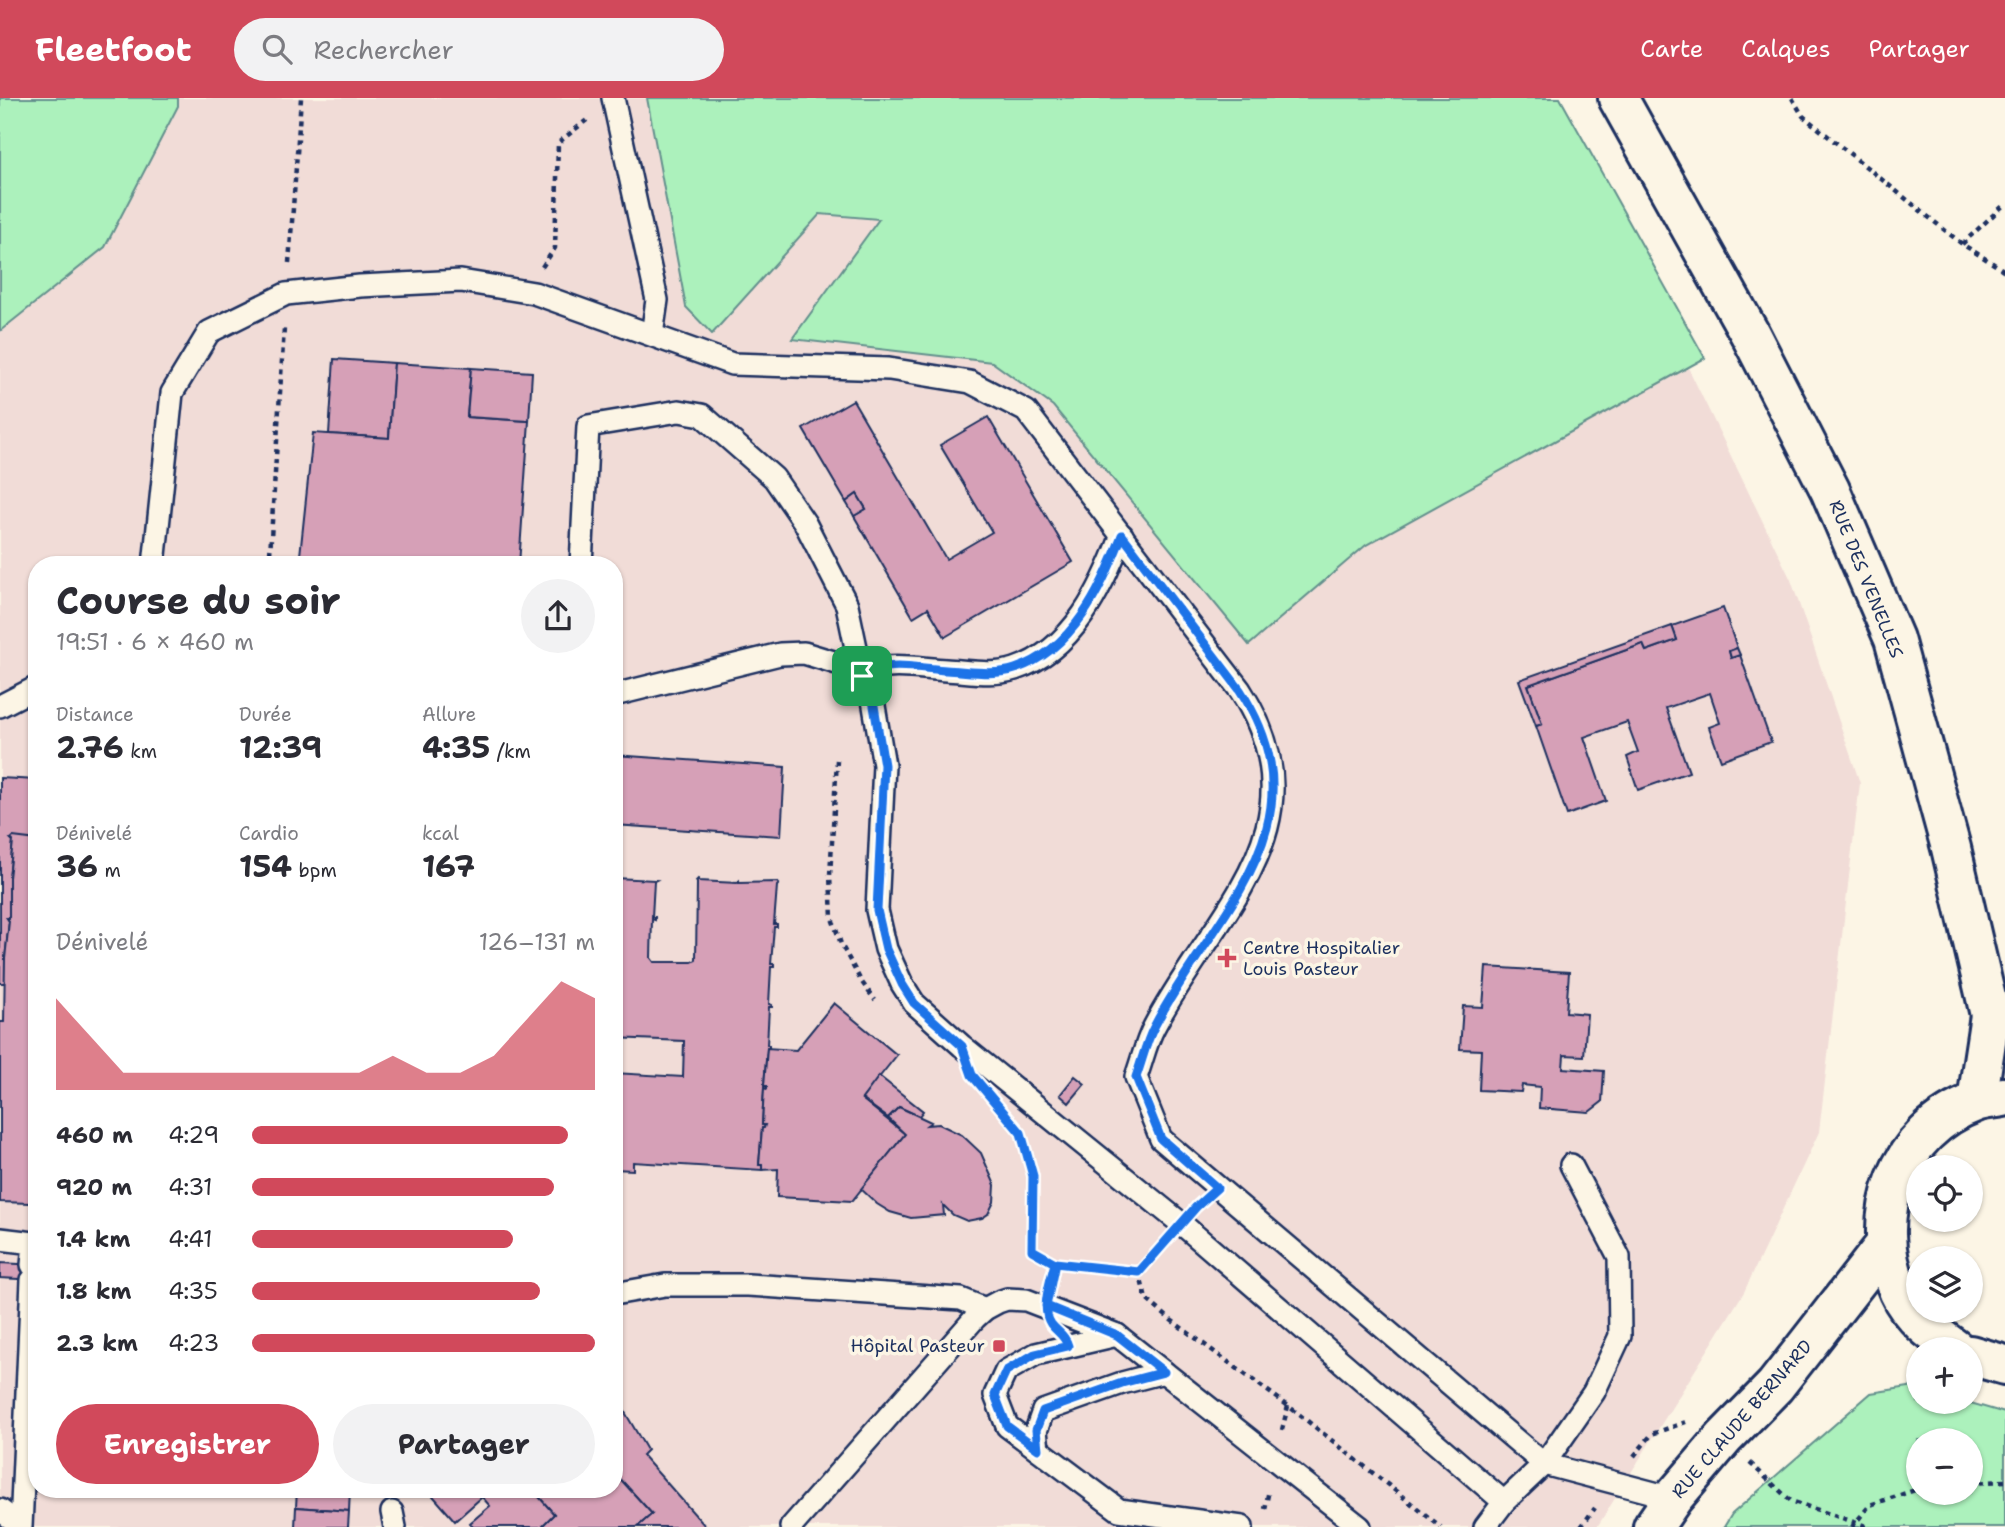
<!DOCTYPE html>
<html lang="fr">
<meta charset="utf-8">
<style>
:root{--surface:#fff;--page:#f2f2f3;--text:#2b2b33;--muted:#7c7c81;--accent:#d1495b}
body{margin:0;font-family:"Shantell Sans",sans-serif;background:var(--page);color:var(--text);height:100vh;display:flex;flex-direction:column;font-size:26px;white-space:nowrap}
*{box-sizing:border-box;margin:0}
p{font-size:23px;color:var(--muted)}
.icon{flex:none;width:38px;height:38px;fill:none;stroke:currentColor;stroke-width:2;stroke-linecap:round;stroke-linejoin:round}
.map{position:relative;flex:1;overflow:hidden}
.details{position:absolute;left:28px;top:458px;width:595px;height:942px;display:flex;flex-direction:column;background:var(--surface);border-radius:28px;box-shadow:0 2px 5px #0004}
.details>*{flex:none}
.tools{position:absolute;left:1906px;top:1057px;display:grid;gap:14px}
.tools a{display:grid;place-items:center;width:77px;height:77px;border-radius:50%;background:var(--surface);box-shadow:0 2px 5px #0004;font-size:35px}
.pin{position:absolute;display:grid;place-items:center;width:60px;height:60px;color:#fff;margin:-30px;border-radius:14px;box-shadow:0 4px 10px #0006}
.round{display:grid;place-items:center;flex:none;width:74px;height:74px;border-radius:37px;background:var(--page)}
.overview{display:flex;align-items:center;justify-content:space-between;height:119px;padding:0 28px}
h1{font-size:38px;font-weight:700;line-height:52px}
.stats{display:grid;grid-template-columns:repeat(3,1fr);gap:10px;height:119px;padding:7px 28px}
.stats div{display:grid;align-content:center}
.stats b{font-size:30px;font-weight:700}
.stats small{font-size:19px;font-weight:400}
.stats p{font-size:19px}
.chart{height:196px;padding:14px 28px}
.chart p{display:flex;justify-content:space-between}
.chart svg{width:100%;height:126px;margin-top:7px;fill:var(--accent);opacity:.7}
.action{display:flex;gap:14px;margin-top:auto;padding:14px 28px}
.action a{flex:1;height:80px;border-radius:42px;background:var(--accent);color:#fff;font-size:28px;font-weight:700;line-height:80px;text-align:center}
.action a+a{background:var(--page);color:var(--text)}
ul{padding:0 28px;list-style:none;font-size:23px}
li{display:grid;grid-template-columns:112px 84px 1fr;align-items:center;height:52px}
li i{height:18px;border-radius:9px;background:var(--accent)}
header{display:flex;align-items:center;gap:42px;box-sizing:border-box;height:98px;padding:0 35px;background:var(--accent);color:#fff}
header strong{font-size:33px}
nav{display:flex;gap:38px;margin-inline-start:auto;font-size:24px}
.search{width:490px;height:63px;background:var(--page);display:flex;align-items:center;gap:18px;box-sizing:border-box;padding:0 24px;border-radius:38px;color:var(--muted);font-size:26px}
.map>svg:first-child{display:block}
</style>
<header>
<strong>Fleetfoot</strong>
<div class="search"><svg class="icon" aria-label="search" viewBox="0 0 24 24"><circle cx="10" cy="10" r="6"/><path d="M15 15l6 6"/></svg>Rechercher</div>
<nav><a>Carte</a><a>Calques</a><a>Partager</a></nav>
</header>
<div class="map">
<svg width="2005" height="1429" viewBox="0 0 2005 1429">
<rect width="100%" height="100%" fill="#fcf5e5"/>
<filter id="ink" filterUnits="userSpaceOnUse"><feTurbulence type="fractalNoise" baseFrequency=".0143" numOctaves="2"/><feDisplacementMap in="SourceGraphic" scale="14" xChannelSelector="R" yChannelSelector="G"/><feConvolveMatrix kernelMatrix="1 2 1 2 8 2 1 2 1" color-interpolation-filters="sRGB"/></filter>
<g filter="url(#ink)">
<path fill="#f1dcd7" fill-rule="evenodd" d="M0,0H1538L1668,228L1791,482L1860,685L1819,1034L1744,1194L1597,1429H0ZM37,467H614V1391H37Z"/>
<g fill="#acf1bc" stroke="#64908d" stroke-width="2" fill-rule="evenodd">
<polygon points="0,0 178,0 178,8 105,149 0,233"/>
<polygon points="647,0 1560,0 1705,260 1366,447 1249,547 1053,308 992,264 792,241 879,121 820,116 712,236 686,209"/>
<path d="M1915,1288H1918V1304H1967L2005,1315V1429H1724L1732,1416L1871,1295ZM1918,1342H1970V1395H1918Z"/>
</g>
<g fill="#d6a0b7" stroke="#1b2f5e" stroke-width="2">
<polygon points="334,261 394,265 389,340 329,336"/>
<polygon points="394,265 471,270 467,319 529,323 519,467 299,467 313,335 389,340"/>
<polygon points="471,270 532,274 529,323 467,319"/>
<polygon points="853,302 946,461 992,434 940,347 988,319 1073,464 945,539 928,510 913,519 854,418 866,411 857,396 846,404 803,331"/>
<polygon points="857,396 866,411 854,418 846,404"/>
<polygon points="1723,510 1737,550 1729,553 1731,560 1740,557 1771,644 1721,662 1709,629 1720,625 1710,595 1666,610 1689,674 1638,692 1627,659 1638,654 1627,624 1584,639 1606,703 1567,717 1536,628 1542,626 1528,587 1643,546 1646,553 1677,542 1672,528"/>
<polygon points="1672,528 1677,542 1646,553 1643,546 1528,587 1542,626 1536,628 1519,582"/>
<polygon points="1737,550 1740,557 1731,560 1729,553"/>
<polygon points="614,657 785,669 781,738 614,727"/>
<polygon points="0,680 37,682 37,742 11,741 13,743 9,780 9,820 7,820 9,823 5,861 6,885 0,885"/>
<polygon points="614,727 620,727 617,780 614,780"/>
<polygon points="13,739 37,742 37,1106 33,1105 33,1107 30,1105 0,1104 0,924 4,924 5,861 9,823 7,820 9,820 9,780 13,743 11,741"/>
<polygon points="614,780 656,782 654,783 652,819 655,819 655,822 652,821 651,860 654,864 692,864 696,862 697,785 696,783 698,781 699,783 737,785 739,783 739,785 777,784 779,786 777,788 774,826 777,826 777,829 774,829 771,866 774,866 774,869 771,869 769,906 772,907 772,909 769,909 767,947 769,947 769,950 767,950 764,988 767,988 767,991 764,990 762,1027 765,1027 764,1030 762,1030 759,1067 762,1067 762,1072 633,1064 633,1072 614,1071 614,975 683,979 684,943 614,940"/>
<polygon points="1486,869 1569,874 1566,914 1587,916 1584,958 1564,957 1563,970 1604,973 1602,1004 1589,1014 1539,1010 1540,989 1522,987 1521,994 1479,992 1481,952 1460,951 1463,908 1483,909"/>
<polygon points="834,905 897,957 862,1001 905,1036 852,1103 777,1099 778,1071 762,1072 762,1067 759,1067 762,1030 764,1030 765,1027 762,1027 764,990 767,991 767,988 764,988 767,950 796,952"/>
<polygon points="879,978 923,1013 919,1018 899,1009 888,1020 862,1001"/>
<polygon points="1075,978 1085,986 1069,1005 1060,997"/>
<polygon points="899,1009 931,1024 927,1027 939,1026 962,1037 981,1055 995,1087 994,1104 988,1116 982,1120 967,1123 953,1117 943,1107 944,1117 911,1120 890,1114 877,1106 861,1091 905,1036 888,1020"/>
<polygon points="0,1165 37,1167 37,1182 0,1180"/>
<polygon points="619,1304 647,1352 642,1357 706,1429 637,1429 652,1416 614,1374 614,1308"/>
<polygon points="614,1374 652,1416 637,1429 545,1429 543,1427 554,1416 532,1391 614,1391"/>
<polygon points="297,1391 350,1391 349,1413 296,1409"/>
<polygon points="427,1391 491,1391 455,1423"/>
<polygon points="491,1391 532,1391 554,1416 543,1427 545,1429 473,1429 470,1425 490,1408 482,1399"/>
<polygon points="296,1409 349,1413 348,1429 295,1429"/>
</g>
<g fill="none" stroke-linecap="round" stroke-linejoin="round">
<defs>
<g id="service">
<polyline points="613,0 657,202 652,237"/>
<path d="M154,467L172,295L209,234L286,196L360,188L461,183L534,195L732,266L889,271L970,284L1026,313L1240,592C1328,728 1214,814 1154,929C1146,944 1142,963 1136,979L1161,1041L1544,1366L1673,1400"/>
<path d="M581,467L588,328L679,313L702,317L774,380L805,425L847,507L862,578C869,575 878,569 887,569C906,567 927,571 946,572C968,573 994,578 1015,571C1073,552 1102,490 1122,437"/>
<polyline points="614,597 780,556 804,555 840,566 862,578 873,602 884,667 877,812 886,851 902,886 914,905 962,948 1183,1127 1504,1404"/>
<polyline points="0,608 37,589"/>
<polyline points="0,1141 34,1145 32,1167"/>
<polyline points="614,1196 665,1187 748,1187 961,1201 985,1211"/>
<polyline points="1117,1237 1036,1256 1006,1273 995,1297 1007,1328 1119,1412 1242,1429"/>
<polyline points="1038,1351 1036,1333 1043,1313 1122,1285 1164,1274"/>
<polyline points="0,1412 20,1427"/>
<polyline points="392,1414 395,1429"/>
<polyline points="21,1429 32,1182"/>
<polyline points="791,1429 975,1220 985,1211 998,1204 1007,1201 1026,1202 1117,1237 1360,1429"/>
<polyline points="1485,1429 1504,1404 1544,1366 1594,1294 1620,1238 1619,1159 1571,1067"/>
</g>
<g id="tertiary">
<polyline points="1618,0 1750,236 1830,392 1894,541 1951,750 1990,917 1977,1003"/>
<path d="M1955,1251C1934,1236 1910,1219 1899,1194C1866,1119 1897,1033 1976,1004C1984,1001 1994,1001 2003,999"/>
<polyline points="1970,1257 2005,1267"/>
<polyline points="1653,1429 1673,1400 1724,1340 1775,1288 1885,1147"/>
</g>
</defs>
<use href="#service" stroke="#1b2f5e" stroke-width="26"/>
<use href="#tertiary" stroke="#1b2f5e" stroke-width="44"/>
<g stroke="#1b2f5e" stroke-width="4.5" stroke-dasharray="5 5" stroke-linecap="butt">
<polyline points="1792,0 1803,18 1962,146 2005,173"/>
<polyline points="1962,146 2005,106"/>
<polyline points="289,165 301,0"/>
<polyline points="542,169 555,150 558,45 588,21"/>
<polyline points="270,456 284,230"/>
<polyline points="837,662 830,777 832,820 841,846 861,883 875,902"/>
<polyline points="1020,1035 1033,1078 1032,1152 1055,1165"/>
<polyline points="1139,1174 1146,1201 1171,1222 1291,1310 1441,1429"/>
<polyline points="1051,1182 1055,1165 1139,1174 1164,1147"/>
<polyline points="1282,1332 1288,1308"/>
<polyline points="1634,1358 1652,1336 1686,1324"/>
<polyline points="1750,1365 1791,1403 1869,1429"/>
<polyline points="1970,1385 2005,1383"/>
<polyline points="1265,1411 1269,1392"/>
<polyline points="1581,1429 1595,1410"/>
<polyline points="1852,1429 1870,1407 1918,1391"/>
</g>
<use href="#service" stroke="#fcf5e5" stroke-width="21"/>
<use href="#tertiary" stroke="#fcf5e5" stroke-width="38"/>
</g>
</g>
<g fill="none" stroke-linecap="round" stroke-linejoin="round" filter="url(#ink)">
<defs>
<path id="route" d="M862,578L873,602L884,667L877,812L886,851L902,886L914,905L962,948L972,977L1021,1035L1033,1078L1032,1152L1055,1165C1051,1182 1040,1211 1051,1226C1058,1235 1065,1237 1068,1248L1035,1256L1006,1273L995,1297L1007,1328L1038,1351L1036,1332L1043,1313L1122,1285L1164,1274L1117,1237L1046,1208L1055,1165L1139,1174L1196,1109L1217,1090L1161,1041L1136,979C1142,963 1146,944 1154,929C1214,814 1328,728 1240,592L1122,437C1102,490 1073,552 1015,571C994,578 968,573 946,572C929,571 896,565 882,570C875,572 868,576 862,578"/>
</defs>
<use href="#route" stroke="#fff" stroke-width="14"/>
<use href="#route" stroke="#1a73e8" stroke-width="9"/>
</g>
<g fill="#d1495b" stroke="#fcf5e5" stroke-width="2.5">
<path d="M1223.5 849.5h7v7h7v7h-7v7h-7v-7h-7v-7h7z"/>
<rect x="992" y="1241" width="14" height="14" rx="3.5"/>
</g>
<g text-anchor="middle" stroke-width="7" stroke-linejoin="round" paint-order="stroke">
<g font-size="18" fill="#1b2f5e" stroke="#fcf5e5">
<text transform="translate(1866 481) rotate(68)" y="6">RUE DES VENELLES</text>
<text transform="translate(1742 1321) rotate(-49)" y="6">RUE CLAUDE BERNARD</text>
</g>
<g font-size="18" fill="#1b2f5e" stroke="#fcf5e5" text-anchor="start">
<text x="1243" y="856">Centre Hospitalier<tspan x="1243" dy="21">Louis Pasteur</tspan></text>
<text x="985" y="1254" text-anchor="end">Hôpital Pasteur</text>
</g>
</g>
</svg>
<div class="tools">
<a><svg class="icon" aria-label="locate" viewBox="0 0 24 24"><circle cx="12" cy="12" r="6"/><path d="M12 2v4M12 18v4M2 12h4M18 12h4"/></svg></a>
<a><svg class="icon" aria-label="layers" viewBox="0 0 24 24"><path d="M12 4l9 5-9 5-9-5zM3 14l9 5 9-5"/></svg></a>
<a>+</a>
<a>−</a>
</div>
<div class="pin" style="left:862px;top:578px;background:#1e9e55"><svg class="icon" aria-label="arrive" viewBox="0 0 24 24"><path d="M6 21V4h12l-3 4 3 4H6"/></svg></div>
<section class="details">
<div class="overview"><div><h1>Course du soir</h1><p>19:51 · 6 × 460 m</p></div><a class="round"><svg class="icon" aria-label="share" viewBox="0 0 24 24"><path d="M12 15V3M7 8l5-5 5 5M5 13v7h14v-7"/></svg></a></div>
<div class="stats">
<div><p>Distance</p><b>2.76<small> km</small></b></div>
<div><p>Durée</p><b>12:39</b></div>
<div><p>Allure</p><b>4:35<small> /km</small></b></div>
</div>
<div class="stats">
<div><p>Dénivelé</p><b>36<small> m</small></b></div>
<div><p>Cardio</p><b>154<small> bpm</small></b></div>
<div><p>kcal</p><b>167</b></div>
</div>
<div class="chart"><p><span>Dénivelé</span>126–131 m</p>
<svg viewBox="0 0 160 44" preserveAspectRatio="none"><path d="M0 44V12L10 25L20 38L30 38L40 38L50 38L60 38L70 38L80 38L90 38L100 32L110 38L120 38L130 32L140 19L150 6L160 12V44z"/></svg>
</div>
<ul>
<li><b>460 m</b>4:29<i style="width:92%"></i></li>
<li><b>920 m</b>4:31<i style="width:88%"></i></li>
<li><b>1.4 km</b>4:41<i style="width:76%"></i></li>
<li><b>1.8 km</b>4:35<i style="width:84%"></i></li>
<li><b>2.3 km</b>4:23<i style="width:100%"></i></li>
</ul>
<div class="action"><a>Enregistrer</a><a>Partager</a></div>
</section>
</div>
